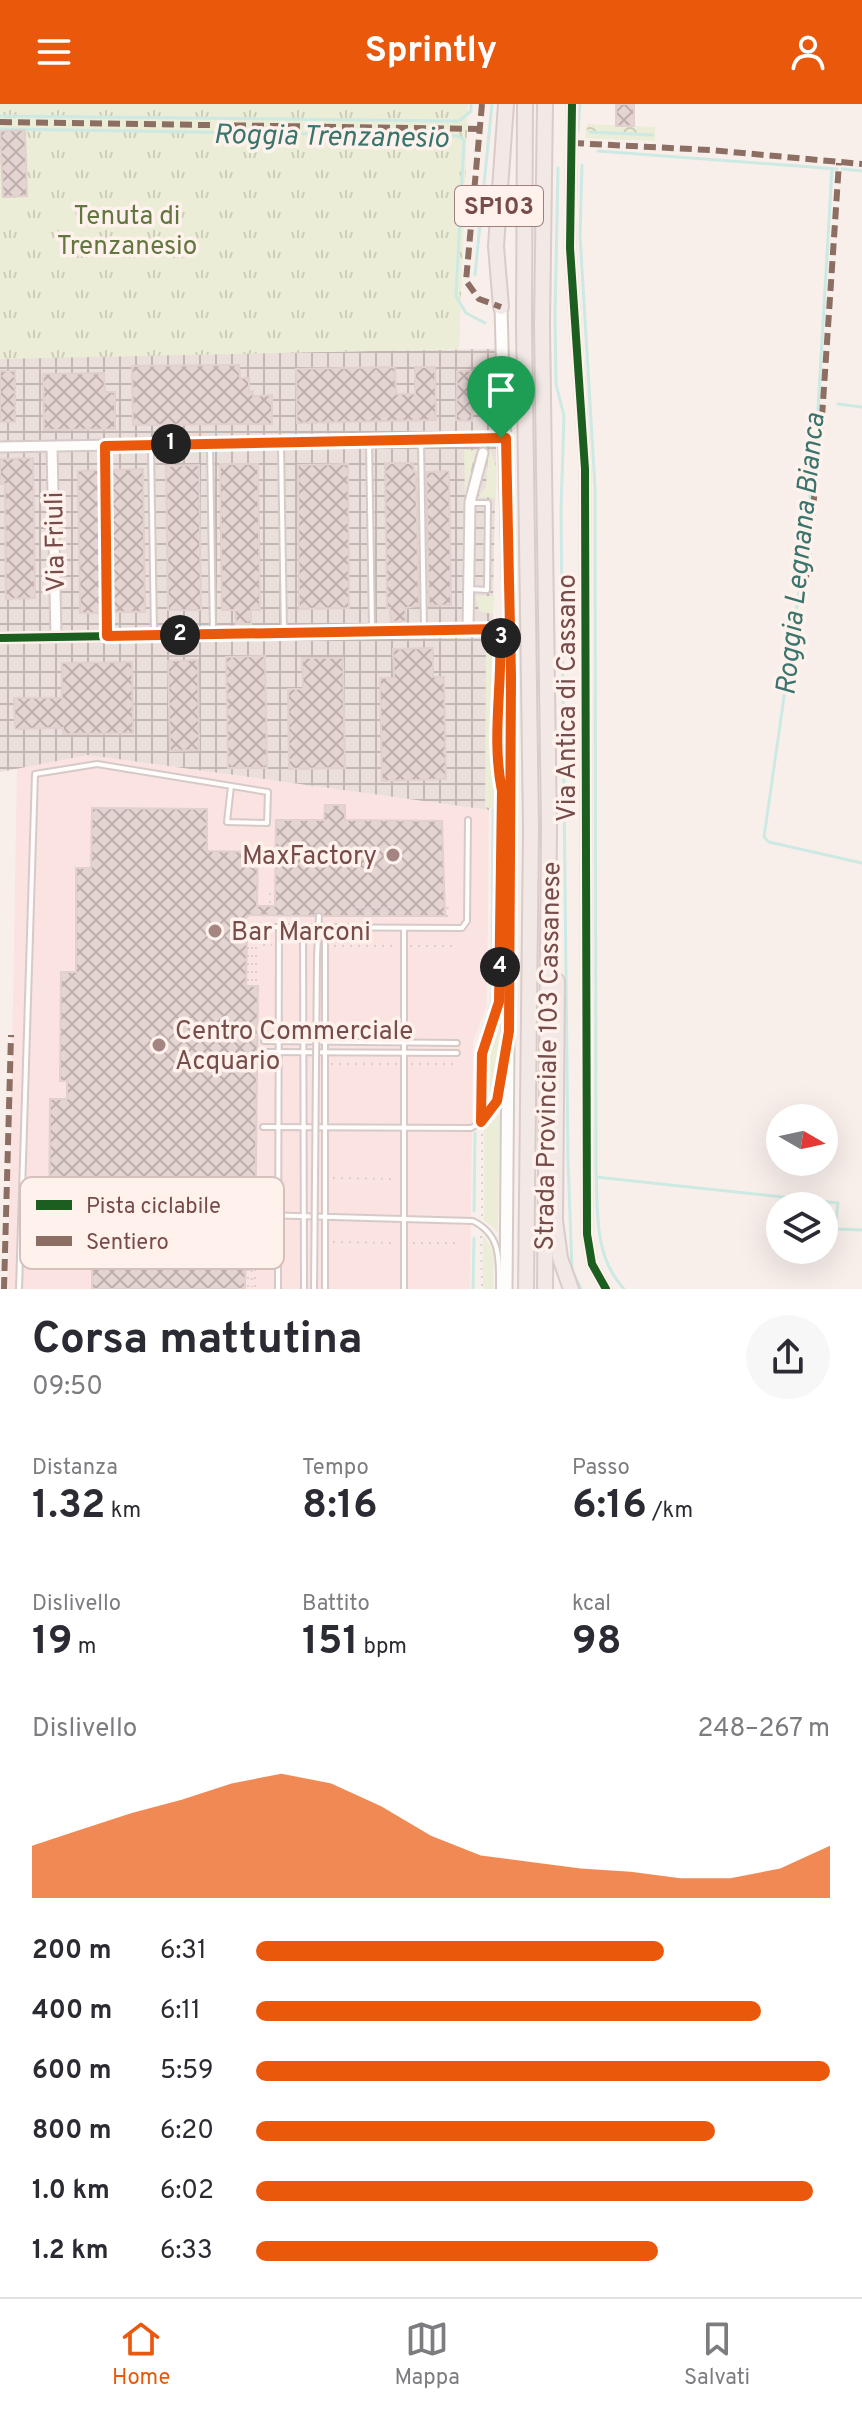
<!DOCTYPE html>
<html lang="it">
<meta charset="utf-8">
<style>
:root{--surface:#fff;--page:#f7f7f7;--text:#2b2b33;--muted:#7c7c81;--line:#e1e1e2;--accent:#ea580c}
body{margin:0;font-family:Overpass,sans-serif;background:var(--page);color:var(--text);height:100vh;display:flex;flex-direction:column;font-size:30px;white-space:nowrap}
*{box-sizing:border-box;margin:0}
p{font-size:26px;color:var(--muted)}
.icon{flex:none;width:44px;height:44px;fill:none;stroke:currentColor;stroke-width:2;stroke-linecap:round;stroke-linejoin:round}
.map{position:relative;height:1185px;overflow:hidden}
.sheet{display:flex;flex-direction:column;background:var(--surface);flex:1}
.sheet>*{flex:none}
.needle{width:52px;rotate:99deg}
.fabs{position:absolute;left:766px;top:1000px;display:grid;gap:16px}
.fabs a{display:grid;place-items:center;width:72px;height:72px;border-radius:50%;background:var(--surface);box-shadow:0 8px 32px #0002;font-size:40px}
.pin{position:absolute;display:grid;place-items:center;width:68px;height:68px;color:#fff;margin:-82px -34px;border-radius:50% 50% 50% 0;rotate:-45deg;box-shadow:0 0 8px #0007}
.pin .icon{rotate:45deg}
.km{position:absolute;width:40px;height:40px;margin:-20px;border-radius:50%;background:#222;color:#fff;font-size:22px;line-height:40px;text-align:center}
.round{display:grid;place-items:center;flex:none;width:84px;height:84px;border-radius:42px;background:var(--page)}
.headline{display:flex;align-items:center;justify-content:space-between;height:136px;padding:0 32px}
h1{font-size:44px;font-weight:700;line-height:60px}
.metrics{display:grid;grid-template-columns:repeat(3,1fr);gap:12px;height:136px;padding:8px 32px}
.metrics div{display:grid;align-content:center}
.metrics b{font-size:40px;font-weight:700}
.metrics small{font-size:22px;font-weight:400}
.metrics p{font-size:22px}
.chart{height:224px;padding:16px 32px}
.chart p{display:flex;justify-content:space-between}
.chart svg{width:100%;height:144px;margin-top:8px;fill:var(--accent);opacity:.7}
ul{padding:0 32px;list-style:none;font-size:26px}
li{display:grid;grid-template-columns:128px 96px 1fr;align-items:center;height:60px}
li i{height:20px;border-radius:10px;background:var(--accent)}
header{display:flex;justify-content:space-between;align-items:center;height:104px;padding:0 32px;background:var(--accent);color:#fff;font-size:36px;font-weight:700}
.tab-bar{display:flex;justify-content:space-around;align-items:center;height:112px;border-top:2px solid var(--line);background:var(--surface);font-size:22px;color:var(--muted)}
.tab-bar a{display:grid;justify-items:center;gap:4px}
.tab-bar .current{color:var(--accent)}
.map>svg:first-child{display:block}
</style>
<header><svg class="icon" aria-label="menu" viewBox="0 0 24 24"><path d="M4 6h16M4 12h16M4 18h16"/></svg>Sprintly<svg class="icon" aria-label="person" viewBox="0 0 24 24"><circle cx="12" cy="8" r="4"/><path d="M4 21q1-7 8-7t8 7"/></svg></header>
<div class="map">
<svg width="862" height="1185" viewBox="0 0 862 1185">
<defs>
<pattern id="industrial-grid" width="8" height="8" patternUnits="userSpaceOnUse" patternTransform="scale(2)"><rect width="8" height="8" fill="#ebdfdc"/><path d="M0 4h8M4 0v8" fill="none" stroke="#c3b7b4"/></pattern>
<pattern id="forest-crowns" width="20" height="18" patternUnits="userSpaceOnUse" patternTransform="scale(2)"><rect width="20" height="18" fill="#ebedd6"/><path d="M2 6a3 3 0 1 1 6 0M12 15a3 3 0 1 1 6 0" fill="none" stroke="#cdcdb9"/></pattern>
<pattern id="park-tufts" width="24" height="20" patternUnits="userSpaceOnUse" patternTransform="scale(2)"><rect width="24" height="20" fill="#ebedd6"/><path d="M3 7l-1-3M5 7V3M7 7l1-3M15 17l-1-3M17 17v-4M19 17l1-3" fill="none" stroke="#cdcdb9"/></pattern>
<pattern id="water-rules" width="6" height="5" patternUnits="userSpaceOnUse" patternTransform="scale(2)"><rect width="6" height="5" fill="#cde9e3"/><path d="M0 2.5h6" fill="none" stroke="#abbfba"/></pattern>
<pattern id="building-cross-hatch" width="8" height="8" patternUnits="userSpaceOnUse" patternTransform="scale(2)"><rect width="8" height="8" fill="#e4d5d3"/><path d="M0 0l8 8M0 8l8-8" fill="none" stroke="#beafad"/></pattern>
</defs>
<rect width="100%" height="100%" fill="#f8efeb"/>
<polygon fill="#fbe3e2" points="88,651 489,706 487,901 473,938 470,1185 8,1185 17,663"/>
<polygon fill="url(#industrial-grid)" points="498,245 489,706 88,651 0,668 0,253"/>
<g fill="#ebedd6">
<polygon points="464,346 491,347 497,366 496,394 478,393 486,383 488,350 475,348 465,396"/>
<polygon points="476,492 494,492 493,510 479,507"/>
<path d="M486,535L496,540C503,555 496,577 494,595C492,632 501,669 500,706L485,703Z"/>
<path d="M500,906C500,941 501,981 483,1012L484,952Z"/>
<polygon points="500,1010 498,1128 484,1116 484,1026"/>
<polygon points="483,1131 494,1148 493,1185 483,1185"/>
</g>
<polygon fill="url(#forest-crowns)" points="587,20 655,23 655,37 586,34"/>
<polygon fill="url(#park-tufts)" points="0,0 468,0 459,245 0,255"/>
<polygon fill="url(#water-rules)" points="505,575 505,660 501,660 502,576"/>
<g fill="none" stroke-linecap="round" stroke-linejoin="round">
<g stroke="#cde9e3" stroke-width="3">
<polyline points="0,12 459,17 471,7 471,0"/>
<polyline points="0,25 458,32 464,36 456,192 466,209 485,219"/>
<polyline points="578,27 580,0"/>
<polyline points="590,28 653,31"/>
<polyline points="598,47 837,65"/>
<path d="M582,61L580,132L595,383L596,1064C598,1107 593,1151 624,1185"/>
<polyline points="558,64 555,211 556,280 564,312 561,406 568,1057 572,1166 581,1185"/>
<polyline points="832,65 818,305 804,453 764,733 769,738 862,759"/>
<polyline points="842,65 862,67"/>
<polyline points="475,171 492,0"/>
<polyline points="838,300 862,303"/>
<polyline points="475,1006 476,949 492,896 493,706"/>
<polyline points="596,1073 838,1099 835,1125 862,1126"/>
<polyline points="474,1107 475,1029"/>
<polyline points="473,1185 474,1134"/>
</g>
</g>
<g fill="url(#building-cross-hatch)" stroke="#e1d0cd" stroke-width="2">
<rect x="616" y="0" width="18" height="22"/>
<polygon points="25,26 27,92 3,93 0,27"/>
<polygon points="239,261 240,274 249,274 249,288 253,287 253,292 272,291 272,320 133,321 132,262"/>
<polygon points="395,263 396,290 415,290 415,263 435,263 436,316 297,319 296,265"/>
<rect x="0" y="267" width="15" height="51"/>
<polygon points="457,267 473,267 472,317 456,316"/>
<polygon points="104,269 105,288 115,288 115,325 44,326 43,270"/>
<polygon points="33,354 35,494 6,495 5,380 0,380 0,355"/>
<polygon points="385,359 413,359 414,368 416,368 419,502 405,504 406,517 391,518 390,504 387,504"/>
<polygon points="220,360 258,360 260,506 251,506 251,520 236,520 235,506 222,506"/>
<polygon points="348,360 349,504 299,505 298,361"/>
<polygon points="199,361 201,506 168,506 166,362"/>
<polygon points="143,365 145,508 112,508 110,366"/>
<polygon points="100,366 102,509 80,509 78,367"/>
<polygon points="449,367 451,501 429,502 426,368"/>
<polygon points="433,544 433,573 444,573 446,675 382,677 380,574 394,574 393,545"/>
<polygon points="265,552 267,664 228,664 226,553"/>
<polygon points="302,554 343,554 345,664 289,665 288,585 303,585"/>
<polygon points="198,556 199,646 170,647 168,557"/>
<polygon points="132,558 133,629 63,630 63,624 15,625 14,594 62,594 62,559"/>
<polygon points="325,701 345,701 345,716 442,717 445,812 324,812 318,807 314,812 249,811 238,822 247,832 246,882 258,882 255,1143 246,1143 245,1185 92,1185 92,1142 49,1142 50,995 67,995 67,977 60,977 61,868 76,868 76,764 91,764 92,704 207,705 207,747 258,748 257,802 275,802 276,716 324,716"/>
</g>
<g fill="none" stroke-linecap="round" stroke-linejoin="round">
<defs>
<g id="service">
<polyline points="421,338 424,525"/>
<polyline points="369,339 372,526"/>
<polyline points="281,341 284,528"/>
<polyline points="210,342 213,529"/>
<polyline points="151,343 154,530"/>
<polyline points="105,344 107,531"/>
<polyline points="470,485 487,486 488,399 473,399"/>
<polyline points="265,823 462,824 467,817 468,716"/>
<polyline points="303,823 304,1185"/>
<polyline points="317,852 319,812"/>
<polyline points="264,937 457,939"/>
<polyline points="264,948 457,949"/>
<path d="M263,1023L471,1024C503,1010 497,978 503,949"/>
<path d="M262,1111L473,1117C502,1131 499,1157 499,1185"/>
<polyline points="19,1185 35,670 97,660 268,688 267,719 227,718 231,682"/>
<polyline points="278,1185 279,823"/>
<polyline points="325,1185 325,823"/>
<polyline points="404,1185 404,824"/>
</g>
<g id="minor">
<polyline points="572,0 570,144 585,365 587,1130 592,1160 606,1185"/>
<polyline points="0,343 506,334"/>
<polyline points="52,343 56,533"/>
<polyline points="468,526 470,398 483,349"/>
<polyline points="0,534 511,525"/>
</g>
<polyline id="tertiary" points="501,203 511,572 506,1185"/>
<g id="trunk">
<polyline points="525,0 524,221 531,725 526,1185"/>
<polyline points="501,203 496,142 506,0"/>
<polyline points="557,877 555,1117 560,1154 571,1185"/>
<polyline points="545,1185 549,724 542,221 545,0"/>
</g>
</defs>
<use href="#service" stroke="#d6cac8" stroke-width="8"/>
<use href="#minor" stroke="#d6cac8" stroke-width="13"/>
<use href="#tertiary" stroke="#d6cac8" stroke-width="15"/>
<use href="#trunk" stroke="#d9cbc9" stroke-width="18"/>
<g stroke="#dacfce" stroke-width="2" stroke-dasharray="2 6" stroke-linecap="butt">
<polyline points="498,668 496,598 499,570"/>
<polyline points="270,789 270,802"/>
<polyline points="355,803 394,803"/>
<polyline points="355,808 394,808"/>
<polyline points="447,813 448,797"/>
<polyline points="263,841 272,841"/>
<polyline points="334,842 396,842"/>
<polyline points="410,842 457,842"/>
<polyline points="248,877 248,840"/>
<polyline points="252,877 252,840"/>
<polyline points="256,877 256,840"/>
<polyline points="261,959 273,959"/>
<polyline points="331,960 397,960"/>
<polyline points="411,960 458,960"/>
<polyline points="481,1008 482,950 496,905"/>
<polyline points="260,1074 271,1074"/>
<polyline points="333,1074 395,1075"/>
<polyline points="482,1112 482,1027"/>
<polyline points="481,1132 482,1185"/>
<polyline points="259,1138 271,1138"/>
<polyline points="333,1138 395,1139"/>
<polyline points="413,1139 456,1139"/>
<polyline points="251,1150 252,1183"/>
<polyline points="248,1183 248,1150"/>
<polyline points="255,1183 255,1150"/>
</g>
<use href="#service" stroke="#fefdfc" stroke-width="4"/>
<use href="#minor" stroke="#fefdfc" stroke-width="9"/>
<use href="#tertiary" stroke="#fefdfc" stroke-width="11"/>
<use href="#trunk" stroke="#f2e8e5" stroke-width="14"/>
<defs>
<polyline id="service-bridge" points="314,1185 317,852"/>
</defs>
<use href="#service-bridge" stroke="#d6cac8" stroke-width="8" stroke-linecap="butt"/>
<use href="#service-bridge" stroke="#fefdfc" stroke-width="4"/>
<g stroke="#8d6e63" stroke-width="6" stroke-dasharray="12 6" stroke-linecap="butt">
<polyline points="482,0 466,177 479,195 501,203"/>
<polyline points="0,18 481,25"/>
<polyline points="572,39 710,46 862,60"/>
<polyline points="806,474 822,313 839,59"/>
<polyline points="4,1185 11,931"/>
</g>
<defs>
<g id="cycleway">
<polyline points="572,0 570,144 585,365 587,1130 592,1160 606,1185"/>
<polyline points="0,534 511,525"/>
</g>
</defs>
<use href="#cycleway" stroke="#fff2ed" stroke-width="13"/>
<use href="#cycleway" stroke="#1b5e20" stroke-width="8"/>
</g>
<g fill="none" stroke-linecap="round" stroke-linejoin="round">
<defs>
<path id="route" d="M501,334H506L511,572L509,927L497,997L481,1018L482,950L499,898L502,687C491,633 503,580 500,525L107,532L105,342Z"/>
</defs>
<use href="#route" stroke="#fff" stroke-width="16"/>
<use href="#route" stroke="#ea580c" stroke-width="10"/>
</g>
<g fill="#a48582" stroke="#fff2ed" stroke-width="3">
<circle cx="393" cy="751" r="8"/>
<circle cx="215" cy="827" r="8"/>
<circle cx="159" cy="941" r="8"/>
</g>
<g text-anchor="middle" stroke-width="7" stroke-linejoin="round" paint-order="stroke">
<rect fill="#fff2ed" stroke="#a07e7b" stroke-width="2" x="455" y="82" width="88" height="40" rx="6"/>
<g font-size="24" font-weight="bold" fill="#774c4a">
<text x="499" y="110">SP103</text>
</g>
<g font-size="26" fill="#61773f" stroke="#fff2ed">
<text x="127" y="120">Tenuta di<tspan x="127" dy="30">Trenzanesio</tspan></text>
</g>
<g font-size="26" fill="#774c4a" stroke="#fff2ed">
<text transform="translate(54 438) rotate(-91)" y="9">Via Friuli</text>
<text transform="translate(566 594) rotate(-90)" y="9">Via Antica di Cassano</text>
<text transform="translate(547 952) rotate(-89)" y="9">Strada Provinciale 103 Cassanese</text>
</g>
<g font-size="26" fill="#774c4a" stroke="#fff2ed" text-anchor="start">
<text x="377" y="760" text-anchor="end">MaxFactory</text>
<text x="231" y="836">Bar Marconi</text>
<text x="175" y="935">Centro Commerciale<tspan x="175" dy="30">Acquario</tspan></text>
</g>
<g font-size="28" font-style="italic" fill="#3a756d" stroke="#fff2ed">
<text transform="translate(331 31) rotate(1)" y="10">Roggia Trenzanesio</text>
<text transform="translate(799 450) rotate(-84)" y="10">Roggia Legnana Bianca</text>
</g>
</g>
<rect x="20" y="1073" width="264" height="92" rx="12" fill="#fff2ed" stroke="#d6c0bc" stroke-width="2"/>
<rect x="36" y="1096" width="36" height="10" fill="#1b5e20"/>
<rect x="36" y="1132" width="36" height="10" fill="#8d6e63"/>
<g font-size="22" fill="#774c4a">
<text x="86" y="1109">Pista ciclabile</text>
<text x="86" y="1145">Sentiero</text>
</g>
</svg>
<div class="fabs">
<a><svg class="needle" viewBox="-14 -14 28 28"><path d="M0-13l5 13h-10z" fill="#e53935"/><path d="M0 13l5-13h-10z" fill="#7c7c81"/></svg></a>
<a><svg class="icon" aria-label="layers" viewBox="0 0 24 24"><path d="M12 4l9 5-9 5-9-5zM3 14l9 5 9-5"/></svg></a>
</div>
<div class="pin" style="left:501px;top:334px;background:#1e9e55"><svg class="icon" aria-label="arrive" viewBox="0 0 24 24"><path d="M6 21V4h12l-3 4 3 4H6"/></svg></div>
<b class="km" style="left:171px;top:340px">1</b>
<b class="km" style="left:180px;top:531px">2</b>
<b class="km" style="left:501px;top:534px">3</b>
<b class="km" style="left:500px;top:863px">4</b>
</div>
<section class="sheet">
<div class="headline"><div><h1>Corsa mattutina</h1><p>09:50</p></div><a class="round"><svg class="icon" aria-label="share" viewBox="0 0 24 24"><path d="M12 15V3M7 8l5-5 5 5M5 13v7h14v-7"/></svg></a></div>
<div class="metrics">
<div><p>Distanza</p><b>1.32<small> km</small></b></div>
<div><p>Tempo</p><b>8:16</b></div>
<div><p>Passo</p><b>6:16<small> /km</small></b></div>
</div>
<div class="metrics">
<div><p>Dislivello</p><b>19<small> m</small></b></div>
<div><p>Battito</p><b>151<small> bpm</small></b></div>
<div><p>kcal</p><b>98</b></div>
</div>
<div class="chart"><p><span>Dislivello</span>248–267 m</p>
<svg viewBox="0 0 160 44" preserveAspectRatio="none"><path d="M0 44V28L10 23L20 18L30 14L40 9L50 6L60 9L70 16L80 25L90 31L100 33L110 35L120 36L130 38L140 38L150 35L160 28V44z"/></svg>
</div>
<ul>
<li><b>200 m</b>6:31<i style="width:71%"></i></li>
<li><b>400 m</b>6:11<i style="width:88%"></i></li>
<li><b>600 m</b>5:59<i style="width:100%"></i></li>
<li><b>800 m</b>6:20<i style="width:80%"></i></li>
<li><b>1.0 km</b>6:02<i style="width:97%"></i></li>
<li><b>1.2 km</b>6:33<i style="width:70%"></i></li>
</ul>
</section>
<nav class="tab-bar">
<a class="current"><svg class="icon" aria-label="home" viewBox="0 0 24 24"><path d="M3 11l9-7 9 7M6 9v11h12V9"/></svg>Home</a>
<a><svg class="icon" aria-label="map" viewBox="0 0 24 24"><path d="M3 6l6-2 6 2 6-2v14l-6 2-6-2-6 2zM9 4v14M15 6v14"/></svg>Mappa</a>
<a><svg class="icon" aria-label="saved" viewBox="0 0 24 24"><path d="M7 4h10v16l-5-4-5 4z"/></svg>Salvati</a>
</nav>
